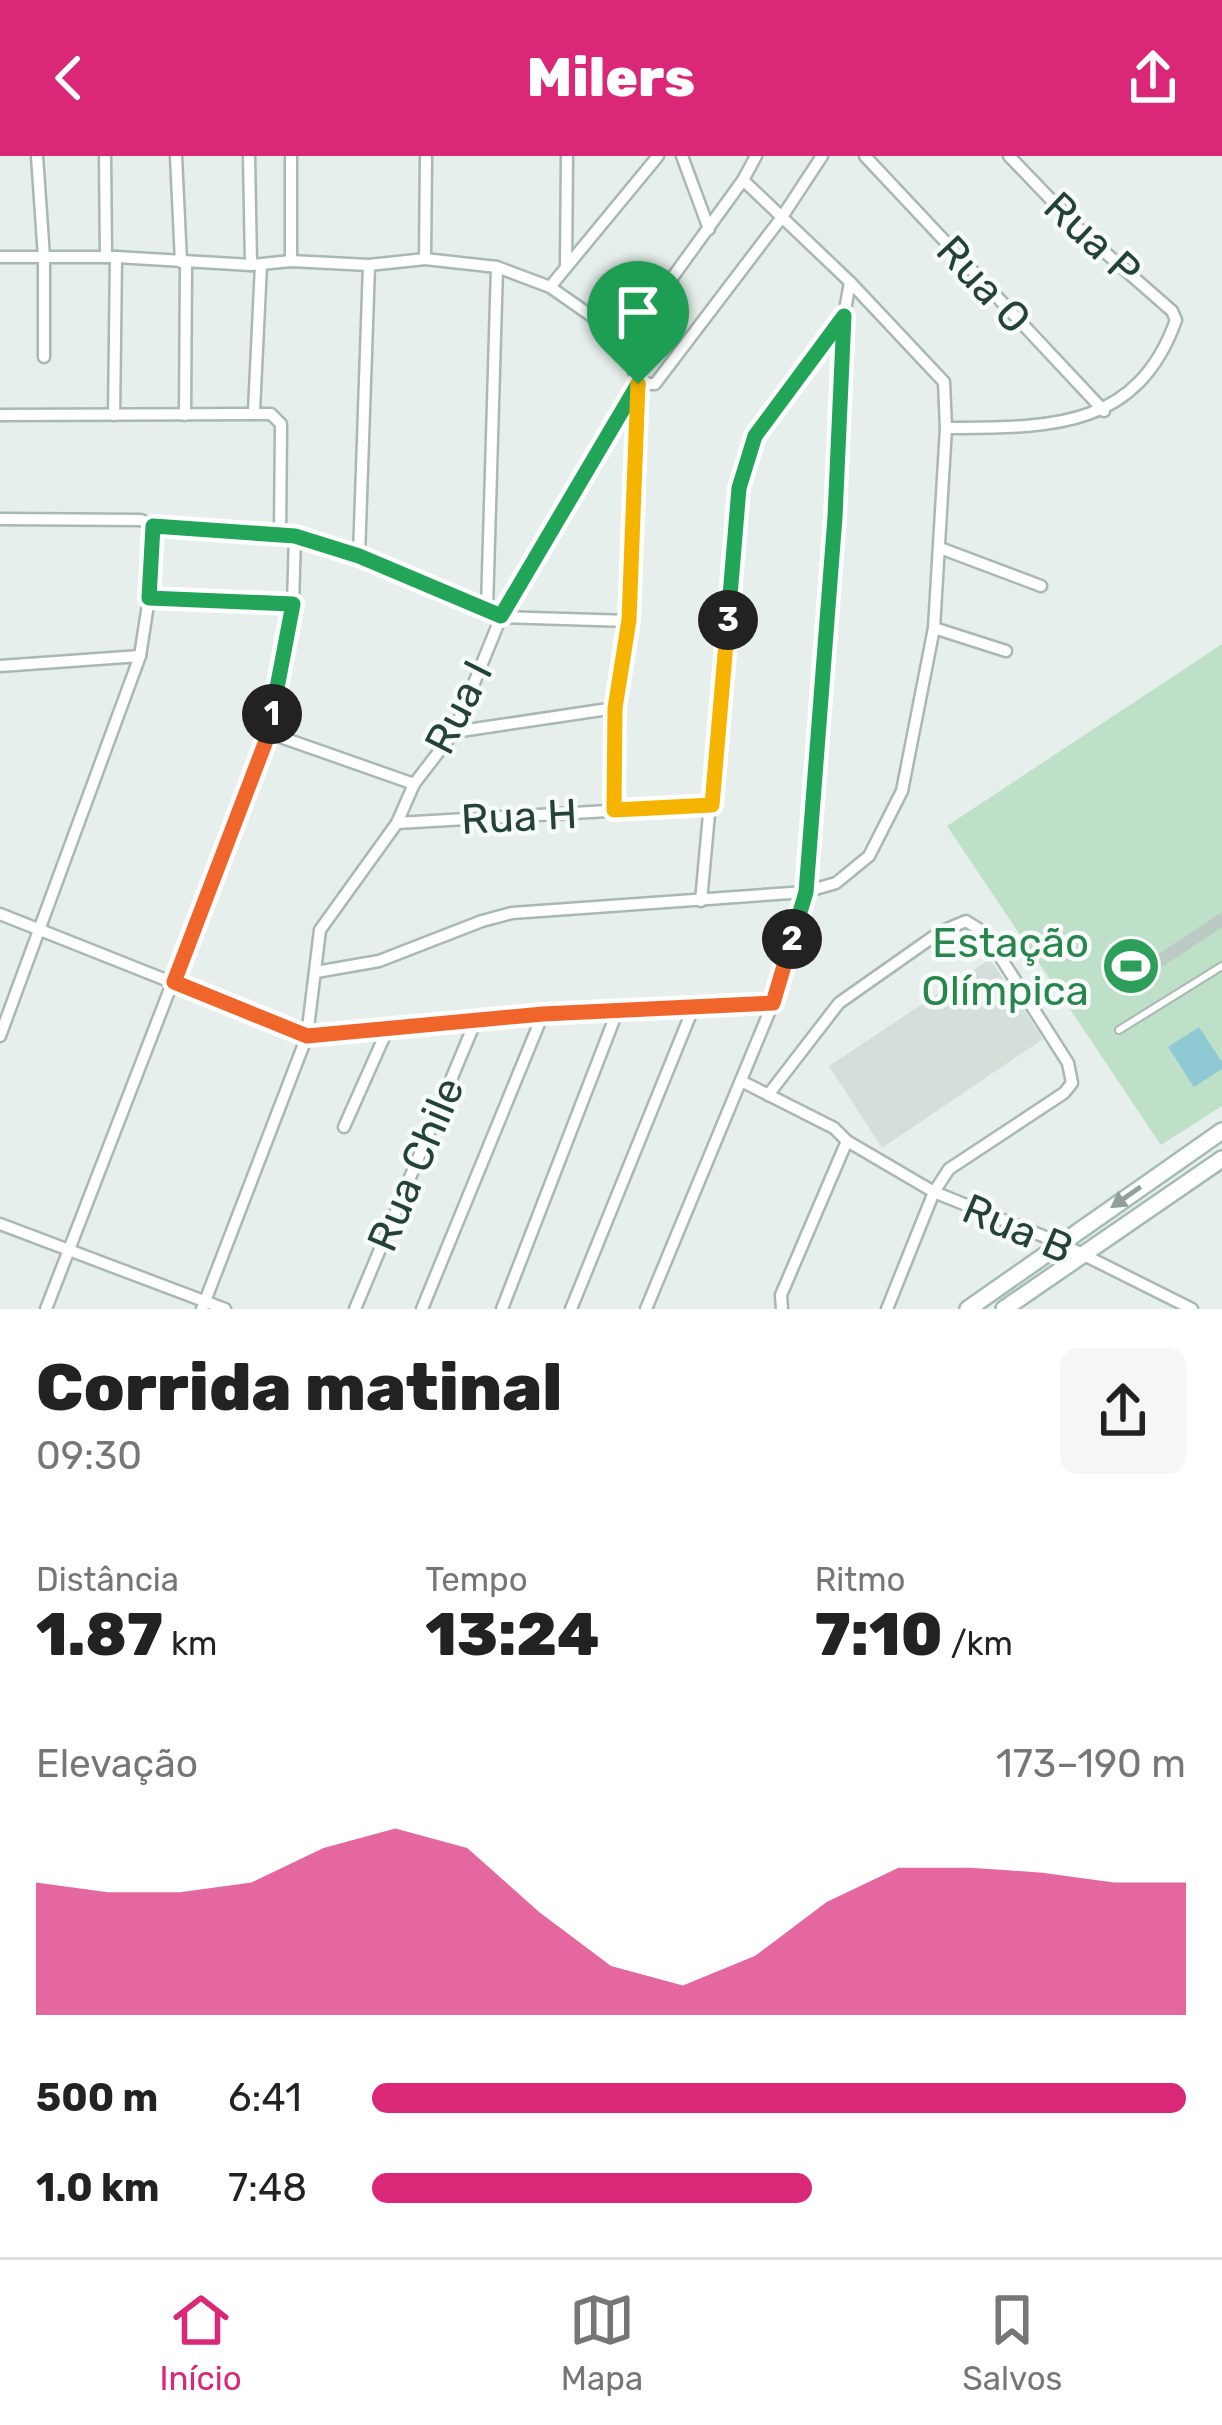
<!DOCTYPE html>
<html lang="pt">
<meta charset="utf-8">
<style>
:root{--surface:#fff;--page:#f6f6f6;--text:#222;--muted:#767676;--line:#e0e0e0;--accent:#db2777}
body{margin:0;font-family:Rubik,sans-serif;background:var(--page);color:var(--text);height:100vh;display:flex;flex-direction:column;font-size:45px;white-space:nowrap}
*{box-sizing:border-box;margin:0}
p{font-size:39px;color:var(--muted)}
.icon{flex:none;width:66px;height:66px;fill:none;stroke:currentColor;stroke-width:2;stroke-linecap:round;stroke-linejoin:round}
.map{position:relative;height:1153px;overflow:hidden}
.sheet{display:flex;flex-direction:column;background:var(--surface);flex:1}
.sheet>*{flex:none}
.pin{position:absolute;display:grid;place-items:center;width:102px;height:102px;color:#fff;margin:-123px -51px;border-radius:50% 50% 50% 0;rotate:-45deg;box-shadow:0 0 12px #0007}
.pin .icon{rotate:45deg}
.km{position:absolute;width:60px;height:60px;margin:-30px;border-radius:50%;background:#222;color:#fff;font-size:33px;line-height:60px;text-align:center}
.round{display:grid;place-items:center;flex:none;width:126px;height:126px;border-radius:18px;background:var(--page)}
.headline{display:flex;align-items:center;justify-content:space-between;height:204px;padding:0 36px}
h1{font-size:66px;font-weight:800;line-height:90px}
.stats{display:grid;grid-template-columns:repeat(3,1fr);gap:18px;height:204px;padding:12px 36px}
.stats div{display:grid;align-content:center}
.stats b{font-size:60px;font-weight:800}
.stats small{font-size:33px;font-weight:400}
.stats p{font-size:33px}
.chart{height:336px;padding:24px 36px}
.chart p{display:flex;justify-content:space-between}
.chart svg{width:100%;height:216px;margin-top:12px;fill:var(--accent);opacity:.7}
ul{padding:0 36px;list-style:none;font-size:39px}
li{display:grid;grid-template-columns:192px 144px 1fr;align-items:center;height:90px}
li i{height:30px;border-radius:15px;background:var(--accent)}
header{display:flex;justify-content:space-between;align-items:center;height:156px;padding:0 36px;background:var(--accent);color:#fff;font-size:54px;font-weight:800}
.tabs{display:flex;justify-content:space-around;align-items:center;height:168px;border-top:3px solid var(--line);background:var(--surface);font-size:33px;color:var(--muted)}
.tabs a{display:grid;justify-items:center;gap:6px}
.tabs .current{color:var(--accent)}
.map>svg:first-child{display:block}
</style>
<header><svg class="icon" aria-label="back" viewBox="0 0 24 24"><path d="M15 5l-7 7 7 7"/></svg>Milers<svg class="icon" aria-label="share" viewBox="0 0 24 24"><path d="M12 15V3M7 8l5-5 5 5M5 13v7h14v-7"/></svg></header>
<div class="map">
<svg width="1222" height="1153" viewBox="0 0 1222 1153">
<rect width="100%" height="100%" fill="#e6efeb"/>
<polygon fill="#d4dfda" points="990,803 1043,883 882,992 829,910"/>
<polygon fill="#bfe0c8" points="1222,488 1222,950 1161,989 947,670"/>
<polygon fill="#8ec9d4" points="1199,871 1222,906 1222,913 1194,931 1168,891"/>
<polygon fill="#bbcac4" points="1222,756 1222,771 1138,827 1131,816"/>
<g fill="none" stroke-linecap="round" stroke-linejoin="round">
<defs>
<polyline id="lane" points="1119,874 1222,810"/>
<g id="street">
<polyline points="37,0 44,101 44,201"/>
<polyline points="105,0 106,101"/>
<polyline points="176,0 181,106"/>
<polyline points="249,0 251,109"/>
<polyline points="682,0 709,73"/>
<polyline points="865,0 1104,255"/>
<polyline points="0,101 116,101 251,109 291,105 369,109 425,103 497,111 550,131 606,170 625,187 638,228 629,465 615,552 613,654"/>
<polyline points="425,103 426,0"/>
<polyline points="291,105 291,0"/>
<polyline points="566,111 567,0"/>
<polyline points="550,131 658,0"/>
<polyline points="625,187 743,24 756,0"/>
<polyline points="638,228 655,228 782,61 822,0"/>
<polyline points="254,255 261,109"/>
<polyline points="0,259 271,258 281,268 280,380"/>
<polyline points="114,259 116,101"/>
<polyline points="185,259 186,108"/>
<path d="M946,272C1046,271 1136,276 1176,164L1172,155L1084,78L1009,0"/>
<polyline points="0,363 141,364 153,370 295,380 359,400 501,461 629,465"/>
<polyline points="940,392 1041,430"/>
<polyline points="359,400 369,109"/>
<polyline points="149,442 293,448"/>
<polyline points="487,452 497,111"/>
<polyline points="934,472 1006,495"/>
<polyline points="0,510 140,500"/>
<polyline points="454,576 615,552"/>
<polyline points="269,577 414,628"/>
<polyline points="397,667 712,649"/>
<polyline points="701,745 739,332 755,280 842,164"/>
<polyline points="0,758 307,880 543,858 773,847"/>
<polyline points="316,816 379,805 482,765 512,757 805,736 836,727 869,700 902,635 934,472 946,272 944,226 850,126 743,24"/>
<polyline points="0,880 140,500 149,442 153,370"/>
<polyline points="741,925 834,972 847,985 934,1036 1060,1087 1192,1153"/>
<polyline points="768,939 839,847 940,776 966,765 985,777 1068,907 1072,927 1064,937 949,1013 934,1036 887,1153"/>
<polyline points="344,971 389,870"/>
<polyline points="0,1068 225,1153"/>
<polyline points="46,1153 269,577 293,448 295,380"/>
<polyline points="202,1153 307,880 320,774 397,667 414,628 454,576 501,461 635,232"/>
<polyline points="355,1153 476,864"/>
<polyline points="422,1153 543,858"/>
<polyline points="502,1153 617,856"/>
<polyline points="571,1153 694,850"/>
<polyline points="646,1153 773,847 805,736 835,361 844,160 850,126"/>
<polyline points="782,1153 781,1139 847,985"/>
</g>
<g id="secondary">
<polyline points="968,1153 1222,975"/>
<polyline points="1004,1153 1222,1003"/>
</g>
</defs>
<use href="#lane" stroke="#a8b8b2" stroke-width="10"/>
<use href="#street" stroke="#a8b8b2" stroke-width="15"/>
<use href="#secondary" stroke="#a4bbb3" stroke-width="20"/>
<use href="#lane" stroke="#fff" stroke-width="6"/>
<use href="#street" stroke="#fff" stroke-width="10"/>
<use href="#secondary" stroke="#fff" stroke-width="15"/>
</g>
<defs><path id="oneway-solid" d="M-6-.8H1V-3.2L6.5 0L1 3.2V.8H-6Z" transform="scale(3)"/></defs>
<use fill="#92a09c" href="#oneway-solid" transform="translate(1126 1041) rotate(145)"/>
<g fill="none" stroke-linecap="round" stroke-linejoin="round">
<defs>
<polyline id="split-1" points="272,558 293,448 149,442 153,370 295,380 359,400 501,460 638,228"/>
<polyline id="split-2" points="272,558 269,577 174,826 307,880 543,858 773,847 792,783"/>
<polyline id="split-3" points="728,464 739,332 755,280 844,160 835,361 806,736 792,783"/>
<polyline id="split-4" points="638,228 629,464 615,552 614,654 712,649 728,464"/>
</defs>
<use href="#split-1" stroke="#fff" stroke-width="24"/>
<use href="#split-2" stroke="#fff" stroke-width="24"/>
<use href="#split-3" stroke="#fff" stroke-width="24"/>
<use href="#split-4" stroke="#fff" stroke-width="24"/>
<use href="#split-1" stroke="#22a559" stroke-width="15"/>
<use href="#split-2" stroke="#f0652b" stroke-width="15"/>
<use href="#split-3" stroke="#22a559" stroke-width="15"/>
<use href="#split-4" stroke="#f5b400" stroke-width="15"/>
</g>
<defs>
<symbol id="stadium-disc" viewBox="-11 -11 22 22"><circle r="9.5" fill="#2e9e5b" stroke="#f7fbf9"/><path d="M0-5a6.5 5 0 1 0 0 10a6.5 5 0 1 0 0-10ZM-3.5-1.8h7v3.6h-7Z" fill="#fff"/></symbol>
</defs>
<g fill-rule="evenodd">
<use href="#stadium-disc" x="1098" y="777" width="66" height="66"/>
</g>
<g text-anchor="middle" stroke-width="9" stroke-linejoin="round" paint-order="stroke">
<g font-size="42" fill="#24423a" stroke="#f7fbf9">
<text transform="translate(1093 82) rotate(43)" y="15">Rua P</text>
<text transform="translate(984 128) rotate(47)" y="15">Rua O</text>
<text transform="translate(458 551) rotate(-63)" y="15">Rua I</text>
<text transform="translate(519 660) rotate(-3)" y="15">Rua H</text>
<text transform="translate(415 1008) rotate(-67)" y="15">Rua Chile</text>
<text transform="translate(1018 1072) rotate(23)" y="15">Rua B</text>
</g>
<g font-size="42" fill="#27864d" stroke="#f7fbf9" text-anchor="end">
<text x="1089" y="801">Estação<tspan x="1089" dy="48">Olímpica</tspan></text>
</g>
</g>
</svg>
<div class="pin" style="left:638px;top:228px;background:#1e9e55"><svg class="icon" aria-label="arrive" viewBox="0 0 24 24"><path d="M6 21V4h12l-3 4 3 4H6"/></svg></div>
<b class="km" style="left:272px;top:558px">1</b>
<b class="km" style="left:792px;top:783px">2</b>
<b class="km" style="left:728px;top:464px">3</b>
</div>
<section class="sheet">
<div class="headline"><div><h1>Corrida matinal</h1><p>09:30</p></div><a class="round"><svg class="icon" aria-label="share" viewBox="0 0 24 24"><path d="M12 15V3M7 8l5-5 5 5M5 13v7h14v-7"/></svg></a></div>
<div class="stats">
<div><p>Distância</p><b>1.87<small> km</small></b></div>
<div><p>Tempo</p><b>13:24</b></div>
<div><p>Ritmo</p><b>7:10<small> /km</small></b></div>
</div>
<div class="chart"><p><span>Elevação</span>173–190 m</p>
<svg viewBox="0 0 160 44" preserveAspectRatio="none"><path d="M0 44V17L10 19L20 19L30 17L40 10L50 6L60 10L70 23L80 34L90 38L100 32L110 21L120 14L130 14L140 15L150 17L160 17V44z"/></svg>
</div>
<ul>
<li><b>500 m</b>6:41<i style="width:100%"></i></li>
<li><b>1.0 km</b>7:48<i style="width:54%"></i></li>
</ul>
</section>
<nav class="tabs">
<a class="current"><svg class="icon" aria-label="home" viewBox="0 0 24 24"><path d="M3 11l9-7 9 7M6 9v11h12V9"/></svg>Início</a>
<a><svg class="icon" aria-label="map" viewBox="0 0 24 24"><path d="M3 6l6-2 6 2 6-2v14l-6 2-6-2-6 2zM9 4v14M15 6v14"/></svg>Mapa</a>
<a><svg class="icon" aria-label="saved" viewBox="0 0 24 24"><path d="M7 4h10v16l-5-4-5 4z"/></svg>Salvos</a>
</nav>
